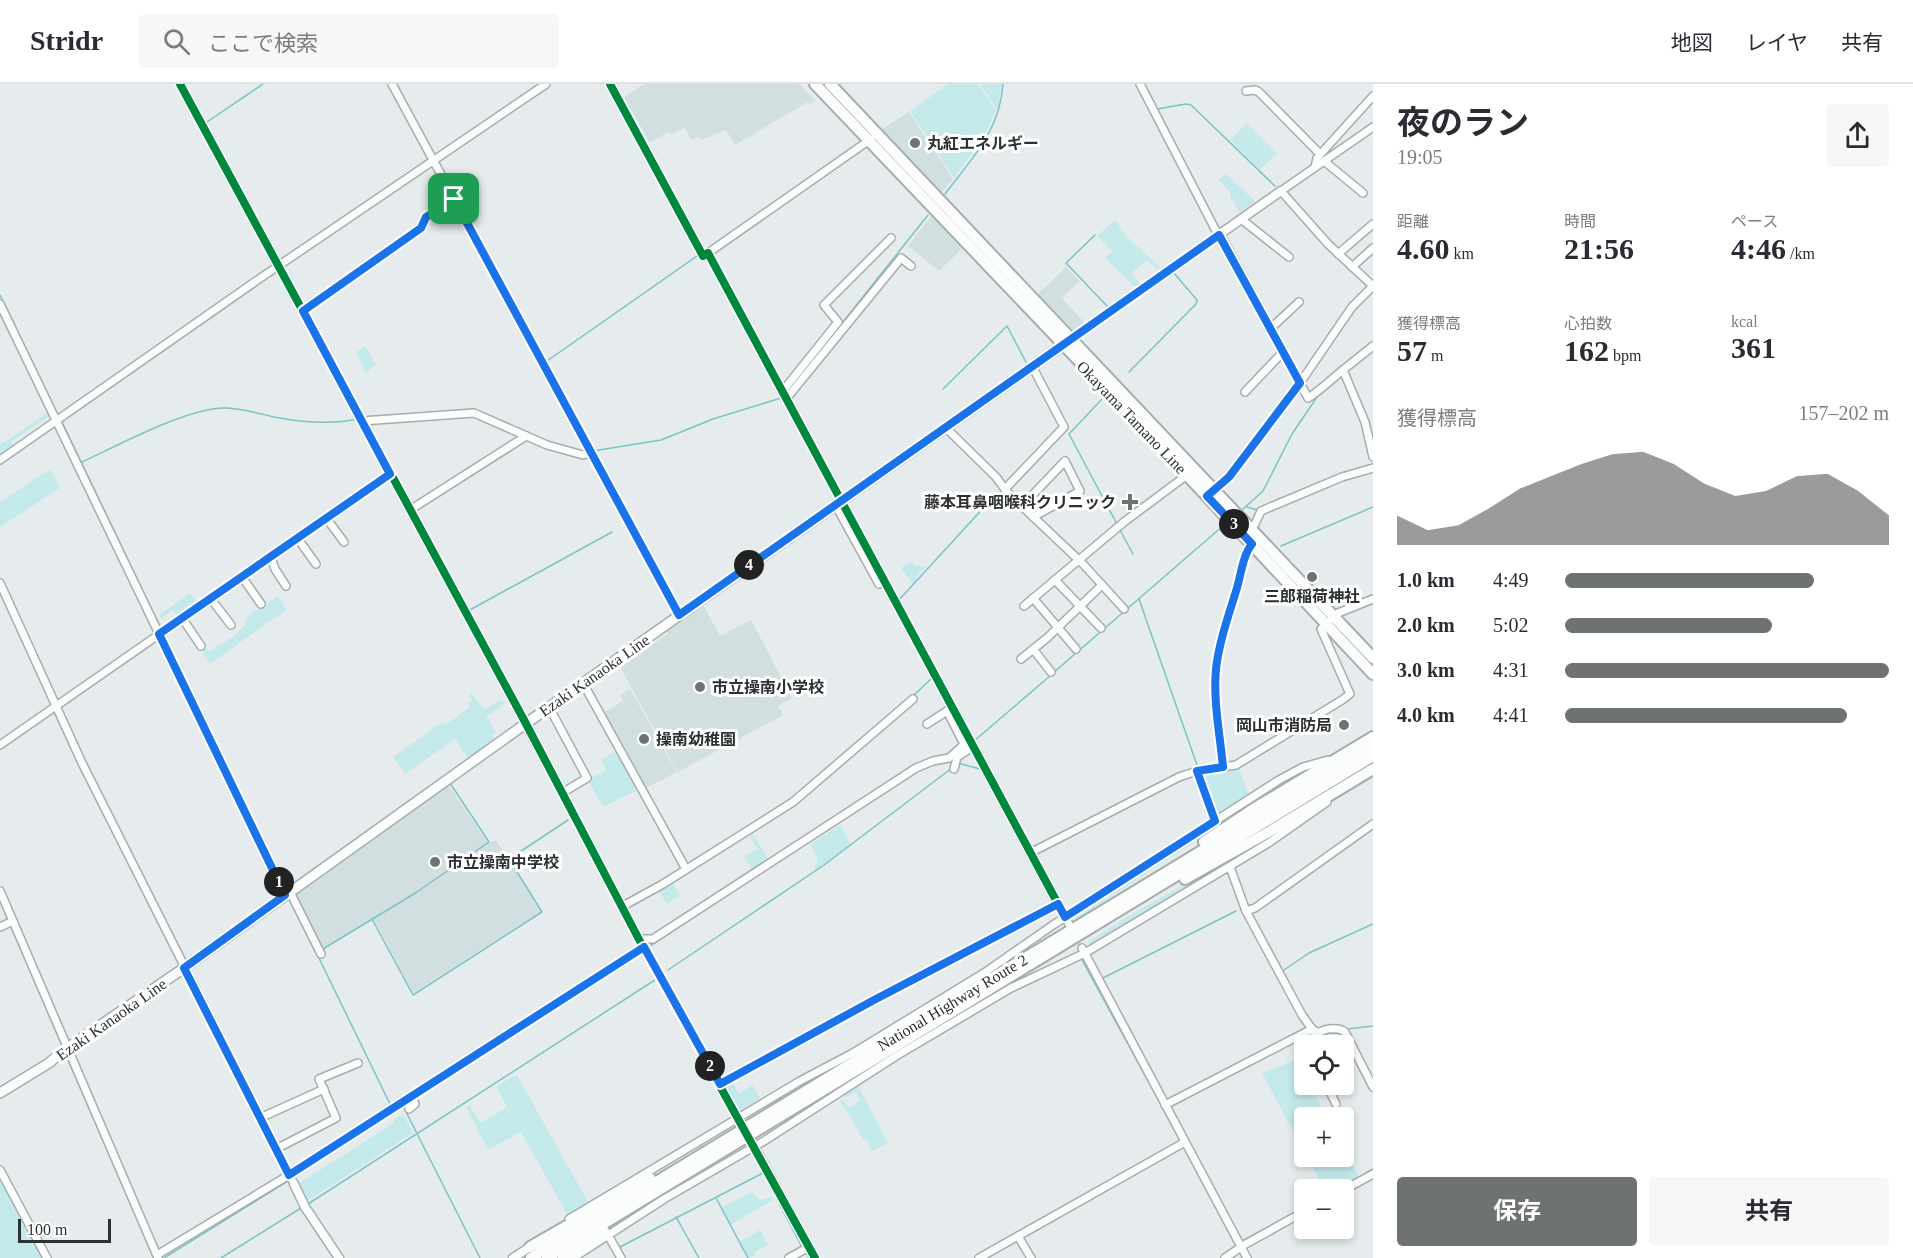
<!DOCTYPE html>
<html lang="ja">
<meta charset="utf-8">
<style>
:root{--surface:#fff;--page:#f7f7f7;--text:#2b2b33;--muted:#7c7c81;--line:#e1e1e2;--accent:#6e7273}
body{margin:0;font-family:"Times New Roman","Noto Sans JP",serif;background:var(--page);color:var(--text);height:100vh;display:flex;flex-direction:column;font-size:22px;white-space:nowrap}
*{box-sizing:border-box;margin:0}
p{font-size:20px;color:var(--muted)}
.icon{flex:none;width:33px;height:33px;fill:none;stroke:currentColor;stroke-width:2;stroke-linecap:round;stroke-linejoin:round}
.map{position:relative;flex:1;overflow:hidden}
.drawer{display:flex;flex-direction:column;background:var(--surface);width:540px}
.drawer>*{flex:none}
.fabs{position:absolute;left:1294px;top:951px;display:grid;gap:12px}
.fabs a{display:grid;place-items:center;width:60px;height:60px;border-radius:6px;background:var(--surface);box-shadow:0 3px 9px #0003;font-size:30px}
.scale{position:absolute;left:18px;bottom:15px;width:93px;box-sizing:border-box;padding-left:6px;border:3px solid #2d3132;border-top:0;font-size:16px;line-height:21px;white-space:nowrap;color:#2d3132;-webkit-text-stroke:4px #fff;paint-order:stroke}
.pin{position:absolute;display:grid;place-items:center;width:51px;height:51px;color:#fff;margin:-26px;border-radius:12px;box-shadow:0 3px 9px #0006}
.km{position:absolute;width:30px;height:30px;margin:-15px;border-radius:50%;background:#222;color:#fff;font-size:16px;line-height:30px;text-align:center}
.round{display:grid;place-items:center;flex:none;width:63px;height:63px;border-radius:6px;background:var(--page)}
.overview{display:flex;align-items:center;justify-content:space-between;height:102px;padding:0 24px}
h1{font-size:33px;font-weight:700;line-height:45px}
.stats{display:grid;grid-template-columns:repeat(3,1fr);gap:9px;height:102px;padding:6px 24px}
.stats div{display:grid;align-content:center}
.stats b{font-size:30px;font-weight:700}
.stats small{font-size:16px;font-weight:400}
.stats p{font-size:16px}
.chart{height:168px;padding:12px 24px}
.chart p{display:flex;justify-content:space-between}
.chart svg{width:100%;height:108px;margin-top:6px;fill:var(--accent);opacity:.7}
.cta{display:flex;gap:12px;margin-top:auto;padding:12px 24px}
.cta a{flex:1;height:69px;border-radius:6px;background:var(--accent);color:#fff;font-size:24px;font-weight:700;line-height:69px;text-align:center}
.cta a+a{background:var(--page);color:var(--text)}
ul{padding:0 24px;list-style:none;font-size:20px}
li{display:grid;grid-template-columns:96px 72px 1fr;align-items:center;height:45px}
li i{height:15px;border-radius:8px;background:var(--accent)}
header{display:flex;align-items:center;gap:36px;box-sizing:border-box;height:84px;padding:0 30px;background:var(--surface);border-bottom:2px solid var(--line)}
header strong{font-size:28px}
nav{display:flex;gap:33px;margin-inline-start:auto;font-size:21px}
.search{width:420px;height:54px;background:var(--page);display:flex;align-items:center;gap:15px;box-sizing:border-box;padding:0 21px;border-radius:6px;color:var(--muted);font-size:22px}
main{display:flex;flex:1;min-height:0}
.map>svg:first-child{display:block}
</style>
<header>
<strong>Stridr</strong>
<div class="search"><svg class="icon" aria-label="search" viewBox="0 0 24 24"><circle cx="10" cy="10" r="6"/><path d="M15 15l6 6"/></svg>ここで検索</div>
<nav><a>地図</a><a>レイヤ</a><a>共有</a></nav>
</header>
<main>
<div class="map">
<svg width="1373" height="1174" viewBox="0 0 1373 1174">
<rect width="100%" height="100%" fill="#e6eced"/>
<g fill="#d2dfe0">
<polygon points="644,0 799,0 816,17 810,21 808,18 735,61 726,46 701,56 698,53 692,56 684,44 671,51 668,48 650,59 624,13"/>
<polygon points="909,28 953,95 942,108 882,45"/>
<polygon points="931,132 962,165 939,187 908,162"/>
<polygon points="1066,183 1080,197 1062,214 1084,238 1074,247 1038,210"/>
<polygon points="702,519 720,552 751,536 792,614 778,622 783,631 678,688 619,581 648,560 652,561 667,550 667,546 694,528 693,526"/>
<polygon points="630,605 677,688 644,705 603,629 623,617 620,611"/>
<polygon points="447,699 488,759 496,756 541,828 413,909 373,834 321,865 295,812 295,808"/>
</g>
<g fill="#c4e9eb">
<polygon points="948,0 978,0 996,26 984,53 954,94 910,27"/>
<polygon points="980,0 1002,0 998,27"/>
<polygon points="1247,39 1277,69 1260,86 1230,56"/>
<polygon points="1226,90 1255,117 1240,128 1230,113 1230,108 1219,96"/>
<polygon points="1115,136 1126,152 1161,184 1158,186 1147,176 1131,189 1140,200 1135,203 1105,174 1112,167 1097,152"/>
<polygon points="365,262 376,281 366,289 356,268"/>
<path d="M49,328L51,331L11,358L14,363L0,373V361C17,351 32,338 49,328Z"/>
<polygon points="50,385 60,404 0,443 0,418"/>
<polygon points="911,477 916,482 926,483 916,493 917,496 913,500 901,484"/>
<polygon points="190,509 199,520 179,534 173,526 161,535 159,531"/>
<polygon points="278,512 286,526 210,580 203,570 205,565 210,567 234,552 244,542 249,531"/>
<polygon points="471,609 485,626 502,615 504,620 486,633 496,648 492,651 495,656 468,674 455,655 405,690 393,673 442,638 445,641 470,623 468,619 472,616 469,611"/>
<polygon points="616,667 638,706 603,723 588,696 606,686 601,676"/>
<polygon points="1239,683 1248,710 1215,730 1201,690 1233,687"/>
<polygon points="840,741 851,760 814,787 818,774 810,761"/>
<polygon points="1213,742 1215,745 1075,836 1073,831"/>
<polygon points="751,747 770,777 754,788 744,773 757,765 748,749"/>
<polygon points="1227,776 1228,779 1091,863 1088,858 1125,834"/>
<polygon points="671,796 680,812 667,820 657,804"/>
<polygon points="1296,976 1305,993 1305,1000 1309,1001 1327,1033 1305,1034 1305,1069 1262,989"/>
<polygon points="513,992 518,993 588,1118 568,1132 521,1048 488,1066 466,1023 469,1021 481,1039 507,1023 496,1003"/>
<polygon points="732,997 739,1009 753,1001 760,1014 742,1025 737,1024 725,1002"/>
<polygon points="858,1002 888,1059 872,1067 867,1056 864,1057 839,1015 845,1018 848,1024 860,1016 856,1008 846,1013 843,1012"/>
<polygon points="403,1030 413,1049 307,1117 298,1100 394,1039 393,1036"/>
<polygon points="1344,1065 1359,1093 1335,1105 1324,1105 1307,1073 1344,1072"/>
<polygon points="0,1095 42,1174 0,1174"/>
<polygon points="751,1108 760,1116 771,1113 773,1116 730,1141 721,1124"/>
<polygon points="760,1146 768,1161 755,1168 755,1172 749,1174 739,1155 742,1157"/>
</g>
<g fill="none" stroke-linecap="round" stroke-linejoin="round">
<g stroke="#7ac3c6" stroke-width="1.5">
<polyline points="176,0 274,181"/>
<polyline points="1157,25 1186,20 1191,21 1275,102"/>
<polyline points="498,28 539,0"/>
<polyline points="204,40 263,0"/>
<path d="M945,110C972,74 1000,47 1003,0"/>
<polyline points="1095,151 1066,179 1107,222"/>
<polyline points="707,174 780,310"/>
<polyline points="279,193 385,389"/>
<polyline points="0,211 58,332"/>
<polyline points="547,277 700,170"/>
<polyline points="1129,288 1196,220 1197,216 1173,188"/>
<polyline points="800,292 928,131"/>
<polyline points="943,305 1007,242 1026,278"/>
<polyline points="1103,314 1069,350 1117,440"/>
<polyline points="783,317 835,414"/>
<polyline points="364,333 392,331"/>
<polyline points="61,336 161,545"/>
<polyline points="593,367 661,356 713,335 781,314"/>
<polyline points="1036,367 1060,342"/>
<path d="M82,378C117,362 187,324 224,324C241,324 257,329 274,333C300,338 330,341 357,335"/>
<polyline points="389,396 520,638"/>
<polyline points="1247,423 1257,426"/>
<polyline points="1243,425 1263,407 1292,350 1319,310"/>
<polyline points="1120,446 1133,470"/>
<polyline points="1281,462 1373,423"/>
<polyline points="882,501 948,624"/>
<polyline points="1139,515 1198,684"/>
<polyline points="898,517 998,408"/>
<polyline points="468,527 612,448"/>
<polyline points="163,550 247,724"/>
<polyline points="1053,589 1224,441"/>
<polyline points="913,612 932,594"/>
<polyline points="1345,618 1353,612"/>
<polyline points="525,649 580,750"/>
<polyline points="974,657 1050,592"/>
<polyline points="958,679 980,685 1052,819"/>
<polyline points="1276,805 1301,787"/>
<polyline points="0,816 9,837"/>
<polyline points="1056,825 1059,830"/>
<polyline points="372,835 413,911 542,828 509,775 568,736"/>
<polyline points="11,841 63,964"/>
<polyline points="645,858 655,858"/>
<polyline points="647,864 783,774"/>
<polyline points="323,865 417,808 489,758 450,699"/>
<polyline points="317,870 391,1022"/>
<polyline points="1082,876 1181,1057"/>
<polyline points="668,886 824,781 952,684"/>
<polyline points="1281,888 1309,869 1373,840"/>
<polyline points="1101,895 1236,827"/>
<polyline points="1338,942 1347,945"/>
<polyline points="1315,945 1324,943"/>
<polyline points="1347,945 1373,942"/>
<polyline points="66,971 154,1174"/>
<polyline points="716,1002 732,1031"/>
<polyline points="416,1014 643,867"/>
<polyline points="403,1022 480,1174"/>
<polyline points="1183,1061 1202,1097"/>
<polyline points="753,1070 802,1163"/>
<polyline points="295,1093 412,1017"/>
<polyline points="1337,1106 1373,1085"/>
<polyline points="716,1114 748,1174"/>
<polyline points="308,1120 658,894"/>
<polyline points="676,1133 699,1174"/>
<polyline points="1242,1157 1305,1123"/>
<polyline points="618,1164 763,1089"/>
<polyline points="805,1167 809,1174"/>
<polyline points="164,1174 288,1097"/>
<polyline points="221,1174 301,1124"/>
</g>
<defs>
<g id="minor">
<polyline points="180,0 524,636 643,863 741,1040"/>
<polyline points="392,0 679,531"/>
<polyline points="610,0 703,172 708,169 1058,820 874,916 720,1000"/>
<path d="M1140,0L1215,145L1223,155L1308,314C1317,309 1333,294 1343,286L1365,338L1373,373"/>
<polyline points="1246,7 1255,6 1259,8 1320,70"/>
<polyline points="1324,77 1363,109"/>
<polyline points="1315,83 1317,74 1373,12"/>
<polyline points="1241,135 1289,173"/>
<polyline points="708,169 871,55"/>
<polyline points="1338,170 1373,140"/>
<polyline points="1352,183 1373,164"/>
<polyline points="0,220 285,811"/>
<polyline points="303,227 421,144 426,133 454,115"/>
<polyline points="1271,244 1299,218"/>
<polyline points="1343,286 1373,262"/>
<polyline points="782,308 838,238 824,221 891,154"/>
<polyline points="1245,308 1283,268"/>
<polyline points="786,315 901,174 911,182"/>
<polyline points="362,337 474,329 547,361 583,371 590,369"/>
<polyline points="945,343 996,393 1007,408 1083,480 1124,525"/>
<polyline points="0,376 259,195 546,0"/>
<polyline points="1005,405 1064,343 1032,282"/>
<polyline points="1211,408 1229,393 1300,299 1352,223 1373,202 1328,160 1281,107 1373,43"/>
<polyline points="835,420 879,500"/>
<polyline points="1022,422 1065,377 1080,407 1033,433"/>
<polyline points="410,426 526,352"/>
<polyline points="327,435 344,458"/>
<polyline points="1251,444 1255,440 1261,427 1342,393 1373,384"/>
<polyline points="298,455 316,480"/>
<polyline points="271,474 275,485 286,502"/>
<polyline points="242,493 261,520"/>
<polyline points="1055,496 1101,544"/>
<polyline points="0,499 82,679 294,1100"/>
<polyline points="1033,514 1076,565"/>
<polyline points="211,515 231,541"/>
<polyline points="1024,522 1124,438 1187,391"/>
<polyline points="182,534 201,562"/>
<polyline points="1033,565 1051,588"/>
<polyline points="1021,575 1047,554 1102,501"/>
<polyline points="583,599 686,785"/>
<polyline points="549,623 587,694 562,709"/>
<polyline points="952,624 947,627 964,660"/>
<polyline points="927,640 947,627"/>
<polyline points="0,661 390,390"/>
<path d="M1223,683C1220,651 1213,617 1216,585C1219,558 1229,530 1237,504C1241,490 1243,471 1252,460"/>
<polyline points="954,685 957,673 974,662"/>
<polyline points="1197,687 1215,739"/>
<polyline points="1030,769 1179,693 1197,687 1236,681 1342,616 1350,610 1321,545 1338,529 1373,515"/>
<path d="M1230,783L1246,827L1302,931L1312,945L1319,949C1325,944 1339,943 1345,948L1373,1003"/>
<polyline points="0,807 158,1174"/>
<polyline points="290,808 321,870"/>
<polyline points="1058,820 1069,840"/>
<polyline points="623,822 663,800 793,718 913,615"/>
<polyline points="1246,827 1255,824 1373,740"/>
<polyline points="0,843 13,837"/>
<polyline points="641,855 653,855 916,684 933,677 949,674 969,656"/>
<polyline points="1082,864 1247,1174"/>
<polyline points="1306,962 1304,958 1319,949"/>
<polyline points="1326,1000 1336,1020"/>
<polyline points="1165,1021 1312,945"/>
<polyline points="409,1025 415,1020 412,1013"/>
<polyline points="260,1034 324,1005"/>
<polyline points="751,1056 815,1174"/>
<polyline points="276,1065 336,1034 319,995 358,979"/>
<polyline points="0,1086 47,1174"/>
<polyline points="1344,1106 1373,1090"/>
<polyline points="569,1135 800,997 853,969 984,889 1053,841 1279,696 1303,683 1328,676"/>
<polyline points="608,1151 621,1174"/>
<polyline points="1018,1152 1031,1174"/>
<polyline points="157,1171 289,1091 643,863"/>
<polyline points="573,1174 664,1115 764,1057 896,972 1011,904 1085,869 1270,758 1327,718"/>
<polyline points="789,1174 809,1163"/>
<polyline points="979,1174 1185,1058"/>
<polyline points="1225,1174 1244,1161 1305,1127"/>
</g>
<g id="tertiary">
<polyline points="1071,255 1281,107"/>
<polyline points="294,1100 305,1123 339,1174"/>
<polyline points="513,1174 530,1163"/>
</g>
<polyline id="secondary" points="0,1009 49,979 63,967 184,884 521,643 1067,258"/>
<g id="primary">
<polyline points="815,0 1143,344 1373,590"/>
<polyline points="830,0 1373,574"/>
</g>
<g id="trunk">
<polyline points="1204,758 1255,724 1373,653"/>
<polyline points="1185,795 1272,746 1373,685"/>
<polyline points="530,1163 650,1094"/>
<polyline points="531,1174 1373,663"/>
<polyline points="547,1174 1373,672"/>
<polyline points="563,1174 604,1147"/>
</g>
</defs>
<use href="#minor" stroke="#a7acac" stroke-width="10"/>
<use href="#tertiary" stroke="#a7acac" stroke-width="11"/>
<use href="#secondary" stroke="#a7acac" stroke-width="12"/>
<use href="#primary" stroke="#a7acac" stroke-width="14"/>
<use href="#trunk" stroke="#a7acac" stroke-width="14"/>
<use href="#minor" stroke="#fbfcfc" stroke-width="7"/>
<use href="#tertiary" stroke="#fbfcfc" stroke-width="8"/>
<use href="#secondary" stroke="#fbfcfc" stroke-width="9"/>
<use href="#primary" stroke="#fbfcfc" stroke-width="10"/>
<use href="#trunk" stroke="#fbfcfc" stroke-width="10"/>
<defs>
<g id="cycleway">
<polyline points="180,0 524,636 643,863 815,1174"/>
<polyline points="610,0 703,172 708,169 1058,820 874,916 720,1000"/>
</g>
</defs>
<use href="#cycleway" stroke="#fff" stroke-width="11"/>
<use href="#cycleway" stroke="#00873e" stroke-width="8"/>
</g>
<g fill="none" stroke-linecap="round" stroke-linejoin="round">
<defs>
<path id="route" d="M454,115L679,531L1219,151L1300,299L1229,393L1207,412L1252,460C1243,471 1241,490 1237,504C1229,530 1219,558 1216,585C1213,617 1220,651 1223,683L1197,687L1215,737L1065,833L1058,820L874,916L720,1000L644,863L289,1091L184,884L285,811L159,550L390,390L303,227L421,144L426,133Z"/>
</defs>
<use href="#route" stroke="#fff" stroke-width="12"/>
<use href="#route" stroke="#1a73e8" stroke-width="8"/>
</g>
<g fill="#6e7273" stroke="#fff" stroke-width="2">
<circle cx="915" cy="59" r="6"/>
<path d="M1127 409h6v6h6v6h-6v6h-6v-6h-6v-6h6z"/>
<circle cx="1312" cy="493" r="6"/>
<circle cx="700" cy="603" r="6"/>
<circle cx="1344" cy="641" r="6"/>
<circle cx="644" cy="655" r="6"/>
<circle cx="435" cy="778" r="6"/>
</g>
<g text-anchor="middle" stroke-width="6" stroke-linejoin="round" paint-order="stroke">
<g font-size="16" font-weight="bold" fill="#2d3132" stroke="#fff" text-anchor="start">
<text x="927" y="65">丸紅エネルギー</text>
<text x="1116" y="424" text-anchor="end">藤本耳鼻咽喉科クリニック</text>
<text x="1312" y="518" text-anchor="middle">三郎稲荷神社</text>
<text x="712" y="609">市立操南小学校</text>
<text x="1332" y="647" text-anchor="end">岡山市消防局</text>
<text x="656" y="661">操南幼稚園</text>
<text x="447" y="784">市立操南中学校</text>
</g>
<g font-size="16" fill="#2d3132" stroke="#fff">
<text transform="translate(1132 333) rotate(46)" y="6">Okayama Tamano Line</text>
<text transform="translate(594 591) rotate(-35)" y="6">Ezaki Kanaoka Line</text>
<text transform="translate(952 918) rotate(-31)" y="6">National Highway Route 2</text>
<text transform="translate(111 935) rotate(-35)" y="6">Ezaki Kanaoka Line</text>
</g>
</g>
</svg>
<div class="fabs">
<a><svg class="icon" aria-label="locate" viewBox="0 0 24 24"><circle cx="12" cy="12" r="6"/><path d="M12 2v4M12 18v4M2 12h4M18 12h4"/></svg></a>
<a>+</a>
<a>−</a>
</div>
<div class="scale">100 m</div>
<div class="pin" style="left:454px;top:115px;background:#1e9e55"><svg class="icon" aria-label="arrive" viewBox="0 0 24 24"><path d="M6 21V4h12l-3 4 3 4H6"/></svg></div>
<b class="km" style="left:279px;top:798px">1</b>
<b class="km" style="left:710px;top:982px">2</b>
<b class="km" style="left:1234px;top:440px">3</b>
<b class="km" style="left:749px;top:481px">4</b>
</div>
<section class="drawer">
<div class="overview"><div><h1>夜のラン</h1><p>19:05</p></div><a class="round"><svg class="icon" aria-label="share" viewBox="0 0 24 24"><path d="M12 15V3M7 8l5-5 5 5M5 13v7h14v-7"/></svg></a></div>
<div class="stats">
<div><p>距離</p><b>4.60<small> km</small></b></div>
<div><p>時間</p><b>21:56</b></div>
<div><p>ペース</p><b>4:46<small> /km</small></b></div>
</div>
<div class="stats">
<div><p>獲得標高</p><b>57<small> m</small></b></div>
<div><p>心拍数</p><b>162<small> bpm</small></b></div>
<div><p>kcal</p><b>361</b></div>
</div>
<div class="chart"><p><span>獲得標高</span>157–202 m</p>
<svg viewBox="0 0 160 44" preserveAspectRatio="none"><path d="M0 44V32L10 38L20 36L30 29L40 21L50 16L60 11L70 7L80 6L90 11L100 19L110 24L120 22L130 16L140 15L150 22L160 32V44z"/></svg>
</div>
<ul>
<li><b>1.0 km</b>4:49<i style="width:77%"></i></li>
<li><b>2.0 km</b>5:02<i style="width:64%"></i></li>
<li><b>3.0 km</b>4:31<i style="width:100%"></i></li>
<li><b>4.0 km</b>4:41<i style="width:87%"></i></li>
</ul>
<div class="cta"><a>保存</a><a>共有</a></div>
</section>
</main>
